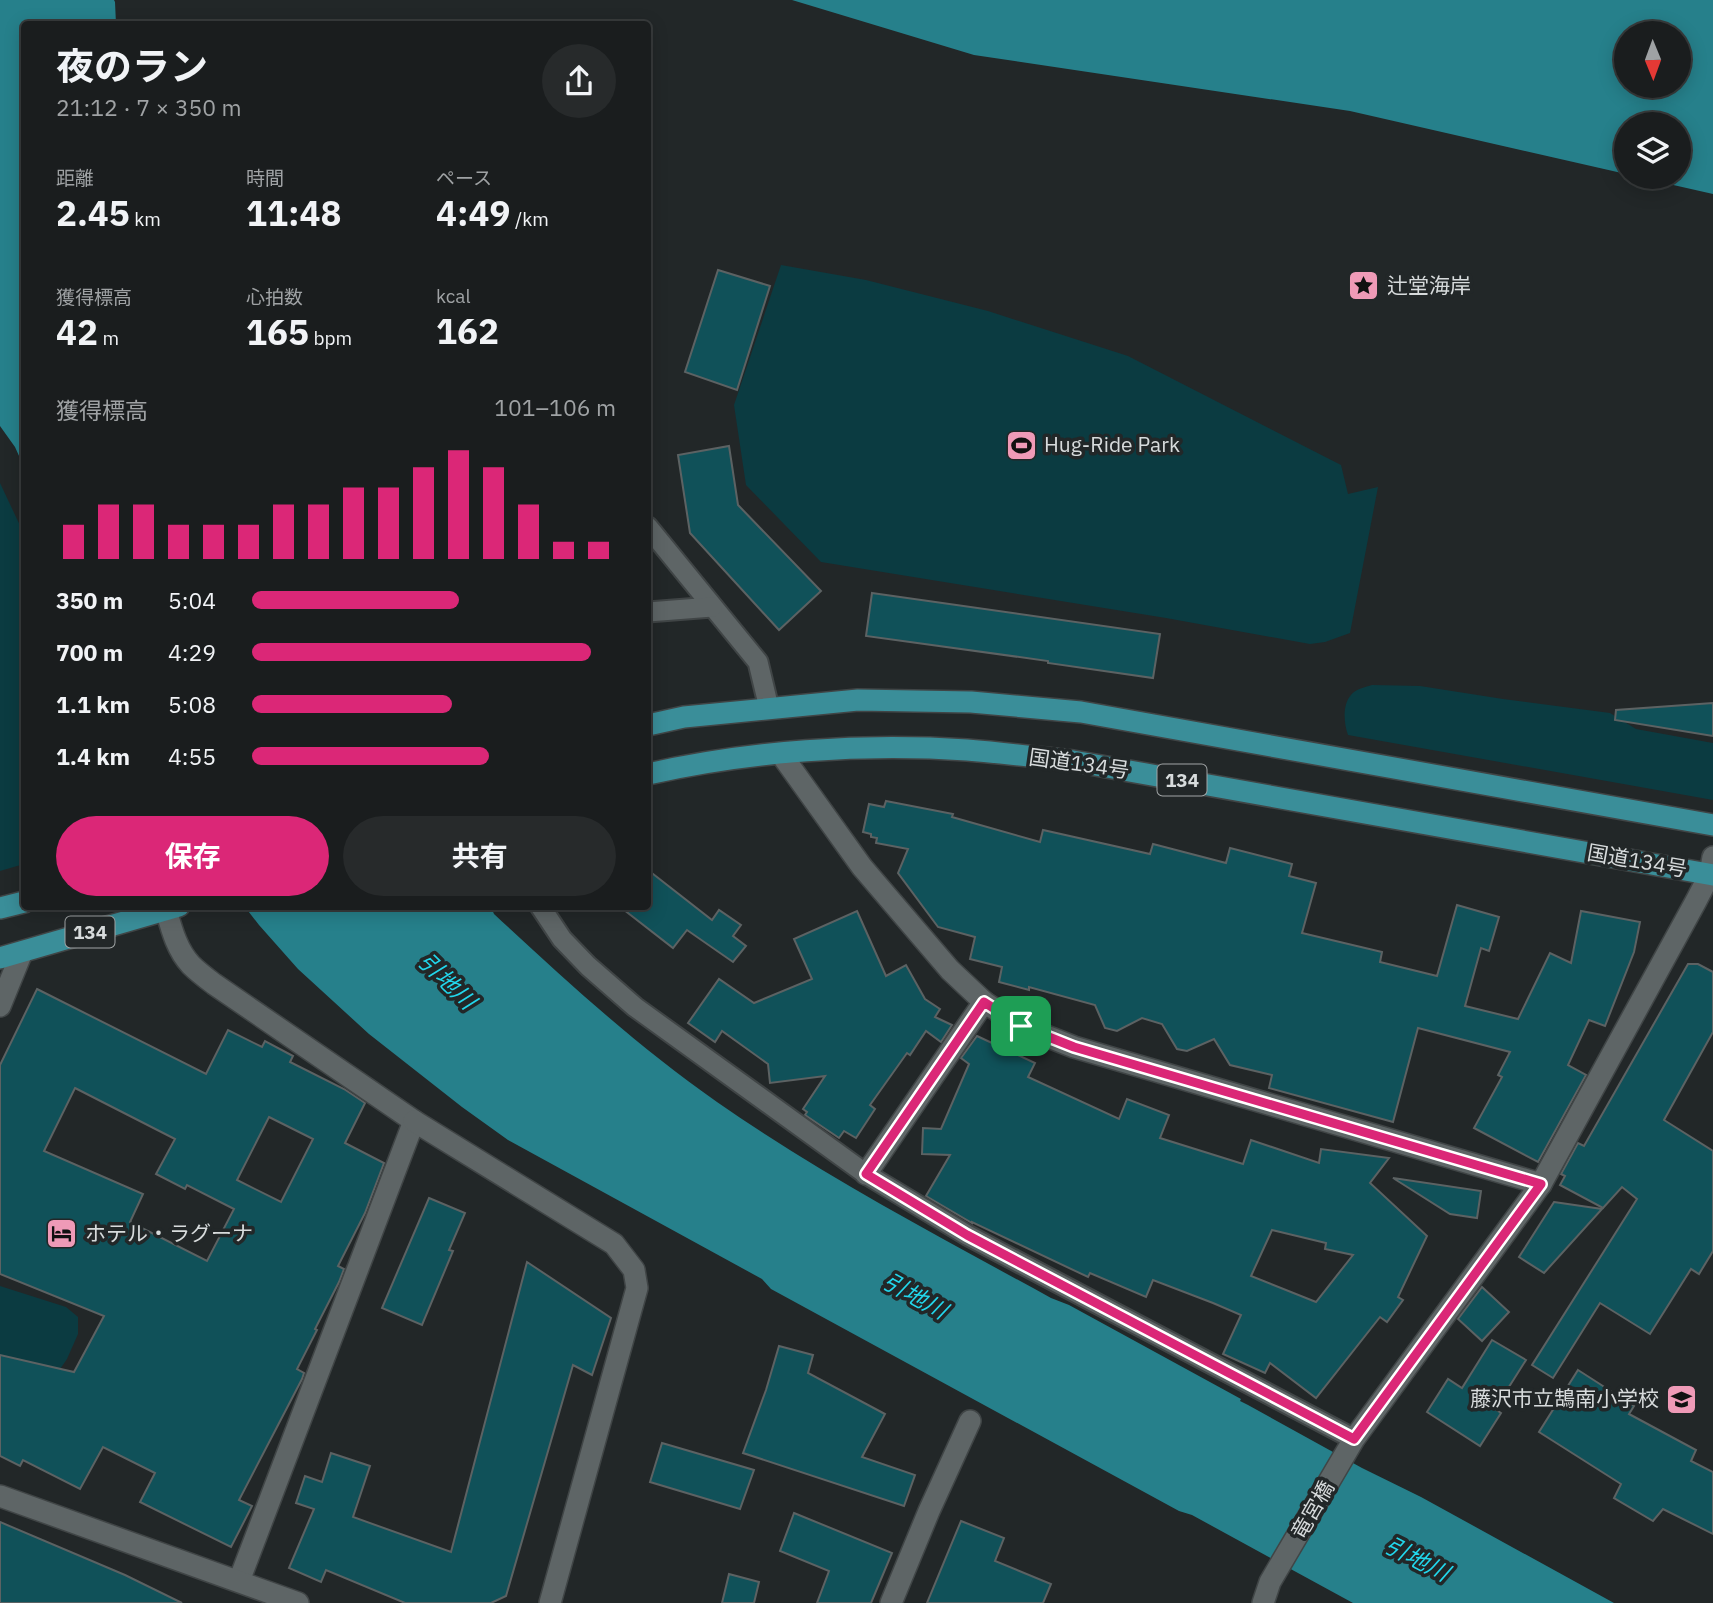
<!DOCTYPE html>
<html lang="ja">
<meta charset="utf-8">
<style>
:root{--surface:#1a1d1e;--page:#272a2b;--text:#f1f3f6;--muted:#9fa2a4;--line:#383b3c;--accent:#db2777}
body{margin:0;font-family:"IBM Plex Sans","Noto Sans JP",sans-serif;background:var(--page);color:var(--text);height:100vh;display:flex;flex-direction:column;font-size:26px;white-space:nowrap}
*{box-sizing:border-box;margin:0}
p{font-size:23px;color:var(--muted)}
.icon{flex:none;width:38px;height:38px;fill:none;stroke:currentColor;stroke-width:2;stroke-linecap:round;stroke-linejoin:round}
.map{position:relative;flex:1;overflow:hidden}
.panel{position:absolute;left:21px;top:21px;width:630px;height:889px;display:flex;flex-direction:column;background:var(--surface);border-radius:7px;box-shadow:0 4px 18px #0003,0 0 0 2px var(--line)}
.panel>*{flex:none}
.needle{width:46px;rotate:179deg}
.fabs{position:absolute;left:1614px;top:21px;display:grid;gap:14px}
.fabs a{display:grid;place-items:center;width:77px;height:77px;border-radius:50%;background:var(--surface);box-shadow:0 4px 18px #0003,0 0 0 2px var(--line);font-size:35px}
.pin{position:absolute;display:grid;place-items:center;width:60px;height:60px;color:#fff;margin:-30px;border-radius:14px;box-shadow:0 4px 10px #0006}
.round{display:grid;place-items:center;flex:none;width:74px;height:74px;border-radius:37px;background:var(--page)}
.summary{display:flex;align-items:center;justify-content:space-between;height:119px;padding:0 35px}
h1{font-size:38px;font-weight:700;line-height:52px}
.metrics{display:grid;grid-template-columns:repeat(3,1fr);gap:10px;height:119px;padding:7px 35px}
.metrics div{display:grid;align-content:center}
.metrics b{font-size:35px;font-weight:700}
.metrics small{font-size:19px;font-weight:400}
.metrics p{font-size:19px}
.chart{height:196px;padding:14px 35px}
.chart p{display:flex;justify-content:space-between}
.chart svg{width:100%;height:126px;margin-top:7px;stroke:var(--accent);stroke-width:6}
.action{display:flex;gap:14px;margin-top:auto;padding:14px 35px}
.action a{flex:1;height:80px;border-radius:42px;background:var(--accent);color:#fff;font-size:28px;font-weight:700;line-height:80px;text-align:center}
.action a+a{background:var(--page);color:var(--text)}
ul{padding:0 35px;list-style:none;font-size:23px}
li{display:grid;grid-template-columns:112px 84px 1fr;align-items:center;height:52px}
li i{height:18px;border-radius:9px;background:var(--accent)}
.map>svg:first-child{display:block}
</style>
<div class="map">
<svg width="1713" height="1603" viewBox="0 0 1713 1603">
<rect width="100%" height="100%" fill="#222728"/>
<g fill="#0b3b41">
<polygon points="781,265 866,280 988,311 1128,356 1341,465 1348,494 1378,487 1350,633 1325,642 1310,644 1166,618 821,562 746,485 734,405"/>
<polygon points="0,483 24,534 24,864 0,871"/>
<path d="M1372,685L1420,686L1503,699L1610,713L1636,729L1713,743V800L1348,735C1344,724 1342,705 1351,695C1355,689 1366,687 1372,685Z"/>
<polygon points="0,1286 66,1307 78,1317 78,1334 67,1359 58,1372 0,1358"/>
</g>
<g fill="#26808b" fill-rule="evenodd">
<polygon points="0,0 114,0 115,2 116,24 24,24 24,467 15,447 0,426"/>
<path d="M792,0H1713V194L1638,177H1678V124H1626V174L1350,111L974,55ZM1678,33V86H1626V33Z"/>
<path d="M245,907H491L494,914C565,980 637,1046 717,1102C823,1176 938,1236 1051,1298L1069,1305L1241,1399L1240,1401L1248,1405L1362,1468L1421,1497L1614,1603H1353L1192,1515L1179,1511L771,1289L762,1279L508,1140L462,1107L369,1034L298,969L259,925Z"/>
</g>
<g fill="#105159" stroke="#5c6263" stroke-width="2" fill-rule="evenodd">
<polygon points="718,270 770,286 737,390 685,372"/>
<polygon points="729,446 738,505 821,591 779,630 690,533 678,455"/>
<polygon points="872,593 1160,634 1153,678 1048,663 1048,661 866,636"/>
<polygon points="1713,703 1713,736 1615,720 1616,710"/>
<polygon points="886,801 953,814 952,817 1040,842 1043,830 1150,854 1153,844 1226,863 1230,848 1292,864 1289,876 1316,883 1302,933 1382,952 1380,962 1437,976 1457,905 1499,917 1489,951 1481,948 1465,1006 1518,1019 1550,953 1571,963 1581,911 1640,922 1634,952 1605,1026 1589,1020 1568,1065 1586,1075 1538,1162 1474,1128 1502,1077 1498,1075 1510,1052 1418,1028 1393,1122 1269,1088 1272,1075 1230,1065 1214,1039 1187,1051 1177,1049 1162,1024 1142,1018 1117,1031 1105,1028 1095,1005 1029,987 1029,990 999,982 1002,967 970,959 975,937 938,927 898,873 908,849 876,843 877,838 871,837 871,834 863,832 869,804 884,807"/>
<polygon points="648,870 712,920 719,910 741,925 733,936 746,946 733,962 687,930 673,948 619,906 648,906"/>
<polygon points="857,911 886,976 906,965 925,999 940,1009 935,1017 952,1025 941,1042 926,1031 910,1055 907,1053 870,1105 875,1109 856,1138 844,1131 839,1138 805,1115 807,1112 803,1109 825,1076 770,1083 768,1064 722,1031 715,1042 688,1023 719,979 754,1003 812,979 794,939"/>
<polygon points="1688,964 1698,964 1713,972 1713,1032 1664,1120 1713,1151 1713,1251 1699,1274 1691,1269 1650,1334 1600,1303 1553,1378 1532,1365 1637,1199 1622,1187 1603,1208 1560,1185 1565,1176 1561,1174 1578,1143 1584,1146"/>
<path d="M37,989L206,1074L228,1030L262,1047L265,1041L293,1056L290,1062L344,1089L365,1103L345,1143L384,1163L365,1213L338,1266L344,1269L339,1282L315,1329L317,1330L297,1369L304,1373L302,1379L239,1500L252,1506L231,1547L140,1502L155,1473L103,1447L80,1489L23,1460L20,1466L0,1456V1355L74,1372L104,1316L0,1274V1065ZM75,1088L175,1139L156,1174L185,1189L187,1185L234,1209L207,1261L130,1222L143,1194L44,1151ZM269,1117L313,1139L281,1202L237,1180Z"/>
<path d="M977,1036L1035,1063L1028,1077L1119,1119L1127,1099L1169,1115L1160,1138L1243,1164L1251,1140L1319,1163L1321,1149L1389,1158L1370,1183L1427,1236L1398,1297L1403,1300L1387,1322L1380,1317L1316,1398L1270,1363L1265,1373L1223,1354L1241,1315L1213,1303L1153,1280L1146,1297L1090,1273L1088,1277L972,1222V1223L926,1196L950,1155L922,1154L923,1128L941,1129L969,1064L961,1058ZM1272,1230L1326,1243L1325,1249L1353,1255L1316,1302L1251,1276Z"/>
<polygon points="1393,1178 1481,1191 1477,1218 1450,1214"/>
<polygon points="429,1198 465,1213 449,1250 453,1251 422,1325 382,1308"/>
<polygon points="1554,1202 1602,1209 1544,1273 1519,1257"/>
<polygon points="527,1262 611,1318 592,1375 573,1365 506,1596 491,1603 405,1603 326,1570 321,1582 289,1568 314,1509 296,1503 305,1476 322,1482 331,1453 370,1466 353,1517 451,1552"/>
<polygon points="1482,1287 1509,1312 1482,1341 1458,1319"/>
<polygon points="1492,1340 1526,1360 1495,1409 1501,1413 1480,1446 1427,1412 1448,1379 1462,1388"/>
<polygon points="779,1346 813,1355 808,1373 885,1414 862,1457 915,1475 904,1506 743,1453 766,1390"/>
<polygon points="1578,1370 1634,1406 1629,1414 1696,1450 1691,1461 1713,1472 1713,1534 1663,1509 1653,1521 1614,1498 1621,1484 1539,1432"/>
<polygon points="662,1443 754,1470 740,1509 650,1482"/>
<polygon points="794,1513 892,1553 871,1603 817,1603 829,1571 780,1551"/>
<polygon points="961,1521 1004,1538 995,1561 1051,1584 1043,1603 927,1603"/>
<polygon points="0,1522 125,1575 182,1603 0,1603"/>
<polygon points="729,1574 759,1582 754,1603 722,1603"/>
</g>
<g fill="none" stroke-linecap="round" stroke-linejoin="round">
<defs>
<g id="service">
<polyline points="648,527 758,662 769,708"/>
<polyline points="648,612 712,607"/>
<polyline points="540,906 562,939 588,966 635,1007 866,1174 967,1235 1354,1439"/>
</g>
<g id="minor">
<polyline points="781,754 862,867 950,970 984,1002 1021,1026 1074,1047 1541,1184"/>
<path d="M165,906C171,927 176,949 191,965C198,972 206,978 214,984L414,1121L239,1581"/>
<polyline points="0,1006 22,952"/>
<polyline points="414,1121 614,1244 634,1270 637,1288 550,1603"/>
<polyline points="866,1174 984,1002"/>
<polyline points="891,1603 929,1511 970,1421"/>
<polyline points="1263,1603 1270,1582 1354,1439 1541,1184 1696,901 1710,874 1713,857"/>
</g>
<polyline id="tertiary" points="0,1496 298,1603"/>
<g id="trunk">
<polyline points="648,725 684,717 858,700 971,702 1081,712 1713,825"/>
<path d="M648,774C750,751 862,743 967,750C1002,753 1038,757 1073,761L1713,875"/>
<polyline points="0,908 24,902"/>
<polyline points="0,958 179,906"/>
</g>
</defs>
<use href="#service" stroke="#404546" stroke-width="23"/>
<use href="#minor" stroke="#404546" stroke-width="24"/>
<use href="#tertiary" stroke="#404546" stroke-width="24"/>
<use href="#trunk" stroke="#404546" stroke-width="24"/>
<use href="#service" stroke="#5e6566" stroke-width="19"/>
<use href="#minor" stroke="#5e6566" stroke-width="21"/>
<use href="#tertiary" stroke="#5e6566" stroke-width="21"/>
<use href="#trunk" stroke="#3a8e99" stroke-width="21"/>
</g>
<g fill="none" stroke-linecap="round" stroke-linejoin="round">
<defs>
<polygon id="route" points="984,1002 1021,1026 1074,1047 1541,1184 1354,1439 967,1235 866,1174"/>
</defs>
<use href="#route" stroke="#fff" stroke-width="14"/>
<use href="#route" stroke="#db2777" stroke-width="9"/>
</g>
<defs>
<symbol id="sight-square" viewBox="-11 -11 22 22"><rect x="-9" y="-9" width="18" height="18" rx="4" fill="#ef9ab7" stroke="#222728"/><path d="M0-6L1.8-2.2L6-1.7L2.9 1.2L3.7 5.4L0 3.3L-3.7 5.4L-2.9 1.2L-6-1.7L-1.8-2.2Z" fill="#111"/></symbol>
<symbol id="stadium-square" viewBox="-11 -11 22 22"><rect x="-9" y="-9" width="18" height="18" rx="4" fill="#ef9ab7" stroke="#222728"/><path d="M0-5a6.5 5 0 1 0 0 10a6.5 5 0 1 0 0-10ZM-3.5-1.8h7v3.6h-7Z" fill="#111"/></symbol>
<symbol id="hotel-square" viewBox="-11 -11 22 22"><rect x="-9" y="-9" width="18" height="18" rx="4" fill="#ef9ab7" stroke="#222728"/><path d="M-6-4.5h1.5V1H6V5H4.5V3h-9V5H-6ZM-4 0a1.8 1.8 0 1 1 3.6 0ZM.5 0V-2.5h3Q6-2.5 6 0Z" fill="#111"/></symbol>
<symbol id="school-square" viewBox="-11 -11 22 22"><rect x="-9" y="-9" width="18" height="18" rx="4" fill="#ef9ab7" stroke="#222728"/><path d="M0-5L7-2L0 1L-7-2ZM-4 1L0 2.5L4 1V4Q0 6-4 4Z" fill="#111"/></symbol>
</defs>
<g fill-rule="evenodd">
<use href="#sight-square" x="1346" y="268" width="35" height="35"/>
<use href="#stadium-square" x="1004" y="428" width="35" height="35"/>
<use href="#hotel-square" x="44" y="1216" width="35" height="35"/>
<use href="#school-square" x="1664" y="1382" width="35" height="35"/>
</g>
<g text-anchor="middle" stroke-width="7" stroke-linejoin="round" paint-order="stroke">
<g fill="#222728" stroke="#a1a5a6" stroke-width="2">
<rect x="1157.5" y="764.5" width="49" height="31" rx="5"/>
<rect x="65.5" y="916.5" width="49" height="31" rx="5"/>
</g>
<g font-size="19" font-weight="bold" fill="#d7dbdc">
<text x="1182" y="787">134</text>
<text x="90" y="939">134</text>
</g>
<g font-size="21" fill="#d7dbdc" stroke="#222728" text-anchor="start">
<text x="1387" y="293">辻堂海岸</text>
<text x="1044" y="452">Hug-Ride Park</text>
<text x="85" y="1241">ホテル・ラグーナ</text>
<text x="1659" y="1406" text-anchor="end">藤沢市立鵠南小学校</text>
</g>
<g font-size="21" fill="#d7dbdc" stroke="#222728">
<text transform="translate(1079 764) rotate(8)" y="7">国道134号</text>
<text transform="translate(1637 861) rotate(10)" y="7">国道134号</text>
<text transform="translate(1313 1510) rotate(-60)" y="7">竜宮橋</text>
</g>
<g font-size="23" font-style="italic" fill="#22d7ec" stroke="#222728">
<text transform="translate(447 981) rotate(44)" y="8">引地川</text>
<text transform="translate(915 1296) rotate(29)" y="8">引地川</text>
<text transform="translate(1417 1559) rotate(27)" y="8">引地川</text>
</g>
</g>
</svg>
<div class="fabs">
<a><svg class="needle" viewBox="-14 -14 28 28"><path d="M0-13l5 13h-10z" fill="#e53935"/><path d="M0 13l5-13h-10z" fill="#9fa2a4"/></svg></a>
<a><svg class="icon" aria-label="layers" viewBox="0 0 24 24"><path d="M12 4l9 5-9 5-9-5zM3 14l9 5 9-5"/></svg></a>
</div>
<div class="pin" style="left:1021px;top:1026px;background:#1e9e55"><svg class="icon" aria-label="arrive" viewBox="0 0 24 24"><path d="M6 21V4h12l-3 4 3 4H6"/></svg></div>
<section class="panel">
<div class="summary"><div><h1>夜のラン</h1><p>21:12 · 7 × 350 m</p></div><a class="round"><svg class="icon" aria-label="share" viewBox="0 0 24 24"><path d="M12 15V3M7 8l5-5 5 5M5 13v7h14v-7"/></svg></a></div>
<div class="metrics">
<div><p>距離</p><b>2.45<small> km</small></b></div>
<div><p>時間</p><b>11:48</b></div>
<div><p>ペース</p><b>4:49<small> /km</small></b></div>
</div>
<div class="metrics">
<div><p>獲得標高</p><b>42<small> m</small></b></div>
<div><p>心拍数</p><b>165<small> bpm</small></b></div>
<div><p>kcal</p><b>162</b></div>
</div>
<div class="chart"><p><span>獲得標高</span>101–106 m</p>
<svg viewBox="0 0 160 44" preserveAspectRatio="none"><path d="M5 44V32M15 44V25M25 44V25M35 44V32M45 44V32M55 44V32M65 44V25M75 44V25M85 44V19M95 44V19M105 44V12M115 44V6M125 44V12M135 44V25M145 44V38M155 44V38"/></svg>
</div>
<ul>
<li><b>350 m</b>5:04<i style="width:57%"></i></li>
<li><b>700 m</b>4:29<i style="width:93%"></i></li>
<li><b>1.1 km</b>5:08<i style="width:55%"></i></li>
<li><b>1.4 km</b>4:55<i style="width:65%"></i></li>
</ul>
<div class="action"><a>保存</a><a>共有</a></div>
</section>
</div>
